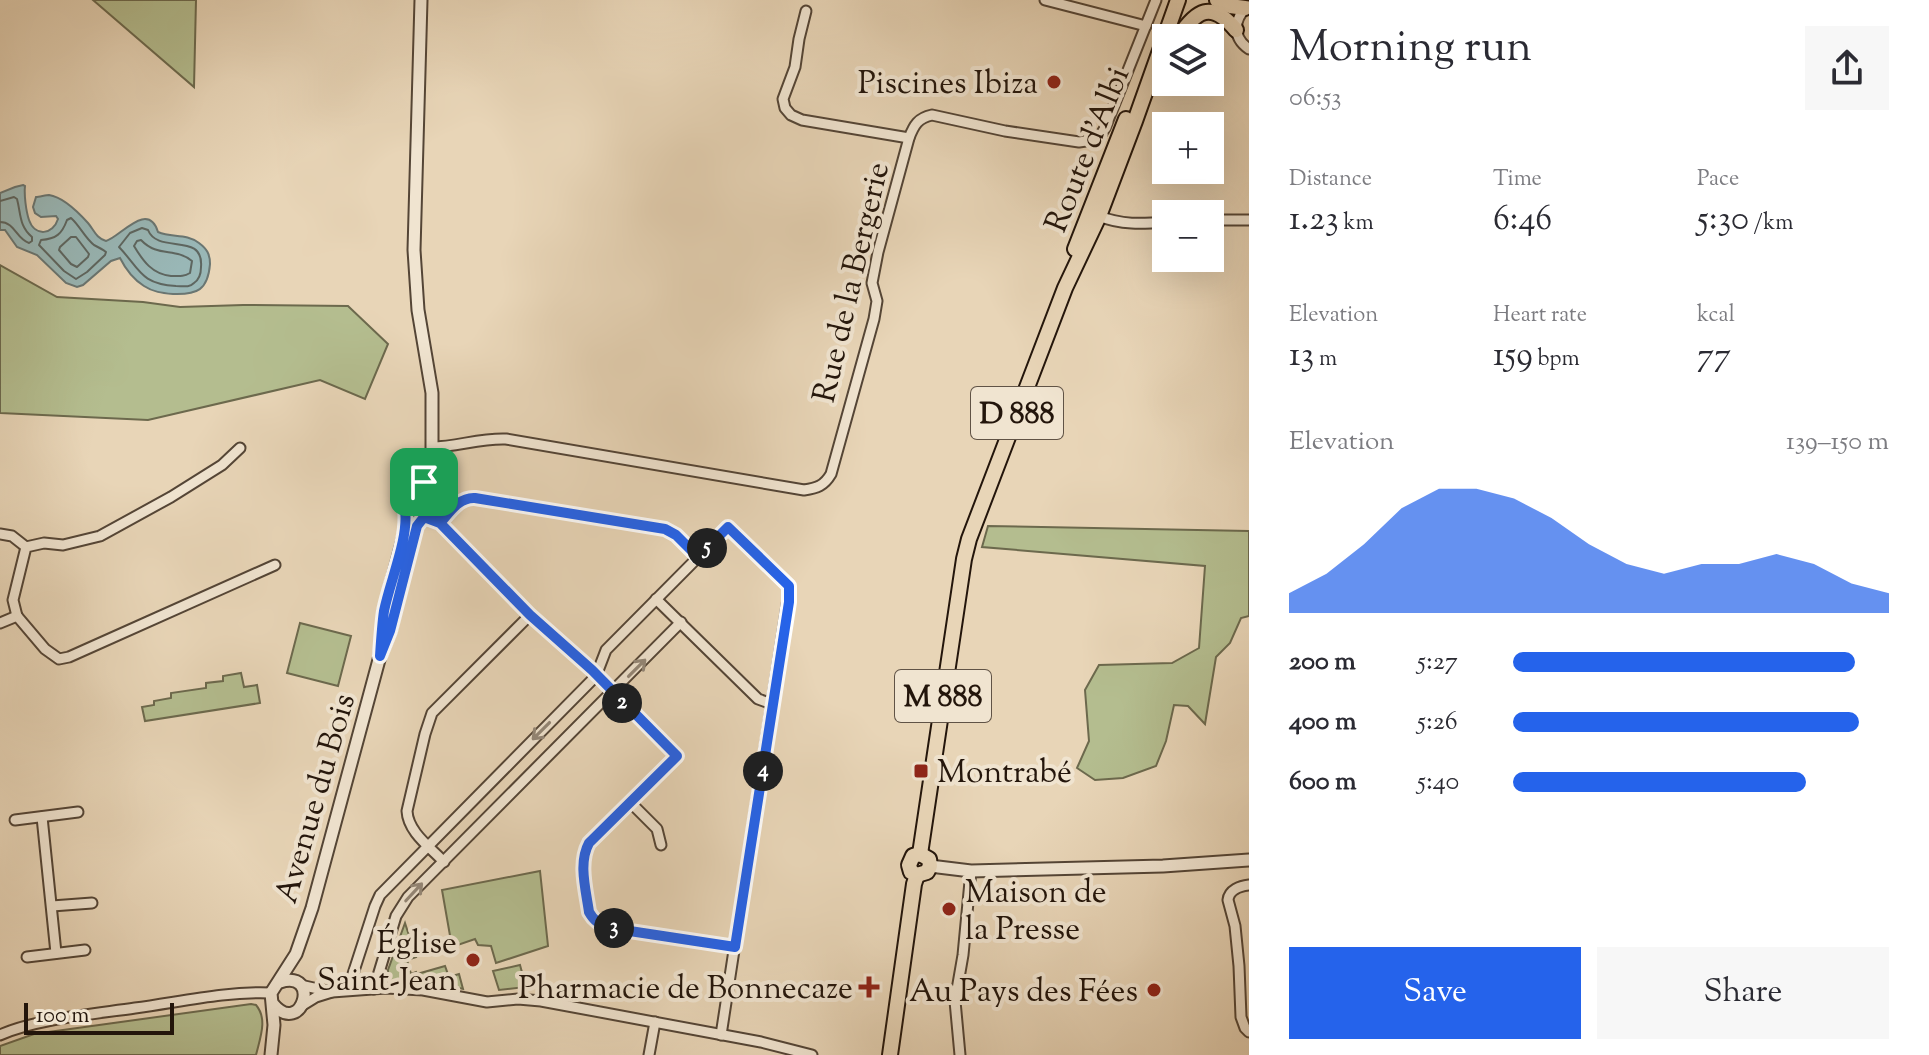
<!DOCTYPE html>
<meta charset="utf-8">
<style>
:root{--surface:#fff;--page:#f7f7f7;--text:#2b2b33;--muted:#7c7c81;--accent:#2563eb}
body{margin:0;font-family:"Sorts Mill Goudy",serif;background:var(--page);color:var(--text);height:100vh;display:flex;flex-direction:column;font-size:30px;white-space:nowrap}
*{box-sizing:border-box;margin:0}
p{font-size:26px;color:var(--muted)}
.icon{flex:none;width:44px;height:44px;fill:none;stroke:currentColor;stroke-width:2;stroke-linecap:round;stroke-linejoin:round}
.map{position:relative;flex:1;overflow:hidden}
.side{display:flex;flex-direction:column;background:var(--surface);width:680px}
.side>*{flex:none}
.tools{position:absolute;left:1152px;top:24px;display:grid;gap:16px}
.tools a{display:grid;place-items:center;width:72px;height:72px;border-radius:0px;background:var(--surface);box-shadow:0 8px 32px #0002;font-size:40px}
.scale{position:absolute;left:24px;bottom:20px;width:150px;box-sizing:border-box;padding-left:8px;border:4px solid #23150b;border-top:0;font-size:22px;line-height:28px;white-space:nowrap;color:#23150b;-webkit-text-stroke:6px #f0e4d0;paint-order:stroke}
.pin{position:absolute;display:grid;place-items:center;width:68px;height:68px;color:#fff;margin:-34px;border-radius:16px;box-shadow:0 4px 12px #0006}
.km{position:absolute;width:40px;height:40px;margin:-20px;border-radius:50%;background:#222;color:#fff;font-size:22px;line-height:40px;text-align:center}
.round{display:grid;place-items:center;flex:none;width:84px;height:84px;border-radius:0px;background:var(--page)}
.head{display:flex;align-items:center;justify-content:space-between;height:136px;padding:0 40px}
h1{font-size:44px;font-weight:600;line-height:60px}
.stats{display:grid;grid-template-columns:repeat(3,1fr);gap:12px;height:136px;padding:8px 40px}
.stats div{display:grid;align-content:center}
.stats b{font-size:34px;font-weight:600}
.stats small{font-size:22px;font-weight:400}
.stats p{font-size:22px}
.chart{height:224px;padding:16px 40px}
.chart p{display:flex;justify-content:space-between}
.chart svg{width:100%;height:144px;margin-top:8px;fill:var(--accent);opacity:.7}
.action{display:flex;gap:16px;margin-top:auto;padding:16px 40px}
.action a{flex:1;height:92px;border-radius:0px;background:var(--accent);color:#fff;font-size:32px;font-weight:600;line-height:92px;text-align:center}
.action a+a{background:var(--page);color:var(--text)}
ul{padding:0 40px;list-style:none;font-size:26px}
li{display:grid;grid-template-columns:128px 96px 1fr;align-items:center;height:60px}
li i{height:20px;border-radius:10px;background:var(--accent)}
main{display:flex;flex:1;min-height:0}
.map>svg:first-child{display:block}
</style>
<main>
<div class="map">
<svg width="1249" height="1055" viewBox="0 0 1249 1055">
<rect width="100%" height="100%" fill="#e8d5b7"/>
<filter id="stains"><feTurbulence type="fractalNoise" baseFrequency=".0025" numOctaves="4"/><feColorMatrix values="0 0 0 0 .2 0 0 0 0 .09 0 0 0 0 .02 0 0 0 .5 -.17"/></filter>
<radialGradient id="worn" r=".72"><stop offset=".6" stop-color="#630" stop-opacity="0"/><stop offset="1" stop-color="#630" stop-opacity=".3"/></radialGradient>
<g fill="#b4bd8f" stroke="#6c694d" stroke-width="2">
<polygon points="93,0 196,0 194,87"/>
<polygon points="0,265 57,297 143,302 180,307 243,305 348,306 388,344 365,399 320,380 148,420 0,413"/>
<polygon points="988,526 1249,531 1249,616 1241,618 1230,643 1216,657 1205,724 1188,706 1174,705 1166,741 1156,766 1123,778 1095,780 1077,768 1089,741 1085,690 1099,665 1172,663 1199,648 1205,566 982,547"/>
<polygon points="300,623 351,636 338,686 287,673"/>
<polygon points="241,673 244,687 257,685 260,703 145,721 142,707 154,705 154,701 171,698 171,693 206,688 206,683 223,681 223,676"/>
<polygon points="540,871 548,946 496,963 491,946 478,945 475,939 452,947 442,890"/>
<polygon points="405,923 416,957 407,960 411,974 416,972 417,974 445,966 449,977 459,974 463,989 442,984 391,982 388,978 388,970"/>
<polygon points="520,965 526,987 499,990 493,971"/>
<path d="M251,1004L256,1005C268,1019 260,1038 256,1055H0V1046L34,1034Z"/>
</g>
<path fill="#99b7b6" stroke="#6a7672" stroke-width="2" d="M23,185L25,186C24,195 26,211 29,220C35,237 53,235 58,219L56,216L41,217L35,213L33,207L36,197C39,197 46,195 49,195C63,197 79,213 88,223C94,230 96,238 106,241C120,237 148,200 158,232C172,238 186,233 199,243C207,249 210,254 210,264C208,290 197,295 173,294C162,293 153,292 144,286C133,279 125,268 120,258L111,261L83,285L77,287L66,283L37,255L17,247L5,230H0V193L15,187Z"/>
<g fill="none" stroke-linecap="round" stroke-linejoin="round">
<g stroke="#5e6660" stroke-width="2">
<path d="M0,201L14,197L17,199C21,214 19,226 32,237V241L29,243C16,239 15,222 0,222"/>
<path d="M71,218C80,226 85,238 94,245C98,247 102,249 106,252L105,255L87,272L76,279L64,271L39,245L41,240C56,239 62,234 67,220Z"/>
<path d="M142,228L148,230C158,255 204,231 201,267C201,273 200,279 194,283C189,288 183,286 176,286C140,284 140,269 119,247L130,233Z"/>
<polygon points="71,237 76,237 89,254 88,257 77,267 71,264 59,250 60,247"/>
<path d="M137,241L141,240C158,258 175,247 192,261L190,273C183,277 179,276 171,276C152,274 143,261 134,246Z"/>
</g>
<defs>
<g id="minor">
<polyline points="1045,0 1146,26"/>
<path d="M1248,6C1233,19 1232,37 1249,49"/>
<polyline points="806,11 799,39 795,67 783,99 785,108 791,115 802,120 909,138"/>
<path d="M1099,216C1121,225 1142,224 1166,222"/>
<polyline points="1210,220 1249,220"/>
<path d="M432,447C457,447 479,438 506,439L804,490C817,488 824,486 831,474L874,319L877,301L872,283L878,252L909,138C914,125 918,118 932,115L1005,131L1079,142L1093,140L1100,136L1105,128L1156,0"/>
<path d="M425,509L434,515L440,523L530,615L592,670L677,756L589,843C578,863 586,890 589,912C594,921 600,924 610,928L735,947"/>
<path d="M440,523C450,512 459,497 475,498L665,529L676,535L698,557"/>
<polyline points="0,534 12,536 26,547"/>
<polyline points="656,599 758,699 772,704"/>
<polyline points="17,616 13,600 26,547 44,543 63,545 100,536 171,497 222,465 240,448"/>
<polyline points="17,616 45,649 59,659 69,657 275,565"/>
<polyline points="0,623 17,616"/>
<polyline points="630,802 657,829 661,845"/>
<polyline points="42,817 56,953"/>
<polyline points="15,820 78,812"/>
<path d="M444,862C430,847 408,832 407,811L425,734L432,713L530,615"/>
<path d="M1249,885C1240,886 1229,890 1228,900L1235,926L1239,966L1241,1017L1245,1028L1249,1032"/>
<polyline points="52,906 92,903"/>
<polyline points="27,957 85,950"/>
<polyline points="300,985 332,992"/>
<polyline points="374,989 396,916 408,897 681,622"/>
<polyline points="350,990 351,980 375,906 380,895 596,676 606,650 728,527 779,575 789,586 789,592 721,1035"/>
<polyline points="303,1005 316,997 332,992 386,988 423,990 487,1002 518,999 541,1001 761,1042 812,1055"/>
<path d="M0,1035C36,1019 94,1014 135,1008C180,1002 226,991 271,993"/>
<polyline points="649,1055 655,1022"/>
<polyline points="960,1055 955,1001 963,955 971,871"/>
</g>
<g id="tertiary">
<polyline points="380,656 384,611 405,532 407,518 405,510 424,482 432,451 432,393 418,310 414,250 421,0"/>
<polyline points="930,866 971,871 1163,866 1249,860"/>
<path d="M273,1004C302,1038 322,969 280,982"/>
<polyline points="271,1055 274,1025 271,993 296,954 312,908 380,656 390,631 414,534 419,521 425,514 424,483"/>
</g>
<g id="primary">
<polyline points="1217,0 1230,6 1245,8"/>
<path d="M1178,38C1196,10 1211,0 1236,30"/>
<polyline points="1075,249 1126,119"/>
<polyline points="920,854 964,559 969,539 1065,288 1099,216 1135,121 1178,0"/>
<polyline points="917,875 927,872 930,866 929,859 920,854"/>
<polyline points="917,875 911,872 909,865 913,856 920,854"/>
<polyline points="890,1055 914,884 917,875"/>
</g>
</defs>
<use href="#minor" stroke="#544536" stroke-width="13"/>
<use href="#tertiary" stroke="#544536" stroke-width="15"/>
<use href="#primary" stroke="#23150b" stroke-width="18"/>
<use href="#minor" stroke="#f0e4d0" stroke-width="9"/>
<use href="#tertiary" stroke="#f0e4d0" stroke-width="11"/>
<use href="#primary" stroke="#e8d5b7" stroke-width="14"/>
</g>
<defs><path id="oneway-shaft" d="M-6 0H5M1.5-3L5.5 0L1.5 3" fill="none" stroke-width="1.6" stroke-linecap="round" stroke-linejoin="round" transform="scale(2)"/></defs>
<g stroke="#948777">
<use href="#oneway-shaft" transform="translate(637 668) rotate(-45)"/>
<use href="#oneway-shaft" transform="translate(541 731) rotate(135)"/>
<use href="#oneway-shaft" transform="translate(414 892) rotate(-47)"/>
</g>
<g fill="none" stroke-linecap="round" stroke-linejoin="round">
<defs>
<path id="route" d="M424,482L405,510C409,538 390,581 384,611C382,625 381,641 380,656L390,631L417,526L424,517L440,523L530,615L592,670L677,756L589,843C578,863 586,890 589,912C594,921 600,925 610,928L735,947L789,602V586L728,527L698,557L676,535L665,529L475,498C459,497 450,512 440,523L434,515L424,507V482"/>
</defs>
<use href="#route" stroke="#fff" stroke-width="16"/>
<use href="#route" stroke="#2563eb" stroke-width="10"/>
</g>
<g fill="#8f2418" stroke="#f0e4d0" stroke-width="3">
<circle cx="1054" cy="82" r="8"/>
<rect x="913" y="763" width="16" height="16" rx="4"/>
<circle cx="949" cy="909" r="8"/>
<circle cx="473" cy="960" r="8"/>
<path d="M865 975h8v8h8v8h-8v8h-8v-8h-8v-8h8z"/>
<circle cx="1154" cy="990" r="8"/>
</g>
<g text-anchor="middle" stroke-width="8" stroke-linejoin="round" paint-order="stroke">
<g fill="#f0e4d0" stroke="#605346" stroke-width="2">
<rect x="971" y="387" width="92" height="52" rx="6"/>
<rect x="895" y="670" width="96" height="52" rx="6"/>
</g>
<g font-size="30" font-weight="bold" fill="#23150b">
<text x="1017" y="423">D 888</text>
<text x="943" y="706">M 888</text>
</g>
<g font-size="32" fill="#23150b" stroke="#f0e4d0" text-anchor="end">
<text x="1038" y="93">Piscines Ibiza</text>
<text x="937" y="782" text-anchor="start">Montrabé</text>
<text x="965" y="902" text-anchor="start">Maison de<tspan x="965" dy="37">la Presse</tspan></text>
<text x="457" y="953">Église<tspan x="457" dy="37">Saint-Jean</tspan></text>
<text x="853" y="998">Pharmacie de Bonnecaze</text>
<text x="1138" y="1001">Au Pays des Fées</text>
</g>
<g font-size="32" fill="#23150b" stroke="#f0e4d0">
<text transform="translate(1086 149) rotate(-68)" y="11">Route d'Albi</text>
<text transform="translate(850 282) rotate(-77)" y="11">Rue de la Bergerie</text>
<text transform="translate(314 798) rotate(-74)" y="11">Avenue du Bois</text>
</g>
</g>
<rect width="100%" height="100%" filter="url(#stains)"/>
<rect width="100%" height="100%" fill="url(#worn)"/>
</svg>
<div class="tools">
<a><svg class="icon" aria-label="layers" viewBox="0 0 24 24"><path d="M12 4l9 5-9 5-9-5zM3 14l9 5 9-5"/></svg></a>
<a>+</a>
<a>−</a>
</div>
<div class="scale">100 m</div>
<div class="pin" style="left:424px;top:482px;background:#1e9e55"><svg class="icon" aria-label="arrive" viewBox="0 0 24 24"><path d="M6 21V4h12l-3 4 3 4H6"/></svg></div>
<b class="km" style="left:622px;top:703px">2</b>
<b class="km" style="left:614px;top:928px">3</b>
<b class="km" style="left:763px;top:771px">4</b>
<b class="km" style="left:707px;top:548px">5</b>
</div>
<section class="side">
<div class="head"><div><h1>Morning run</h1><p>06:53</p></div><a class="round"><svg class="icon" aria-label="share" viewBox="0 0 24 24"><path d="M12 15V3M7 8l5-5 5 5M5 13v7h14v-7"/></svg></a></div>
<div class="stats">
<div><p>Distance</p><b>1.23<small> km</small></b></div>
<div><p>Time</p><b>6:46</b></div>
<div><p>Pace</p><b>5:30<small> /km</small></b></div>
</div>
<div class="stats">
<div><p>Elevation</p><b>13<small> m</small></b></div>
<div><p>Heart rate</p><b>159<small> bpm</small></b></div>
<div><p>kcal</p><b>77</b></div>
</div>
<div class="chart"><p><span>Elevation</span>139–150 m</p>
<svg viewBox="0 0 160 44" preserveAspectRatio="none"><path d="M0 44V38L10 32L20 23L30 12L40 6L50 6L60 9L70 15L80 23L90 29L100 32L110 29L120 29L130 26L140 29L150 35L160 38V44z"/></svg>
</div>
<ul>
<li><b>200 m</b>5:27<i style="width:91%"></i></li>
<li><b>400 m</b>5:26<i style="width:92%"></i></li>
<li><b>600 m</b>5:40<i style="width:78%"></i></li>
</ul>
<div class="action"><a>Save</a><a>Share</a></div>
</section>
</main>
